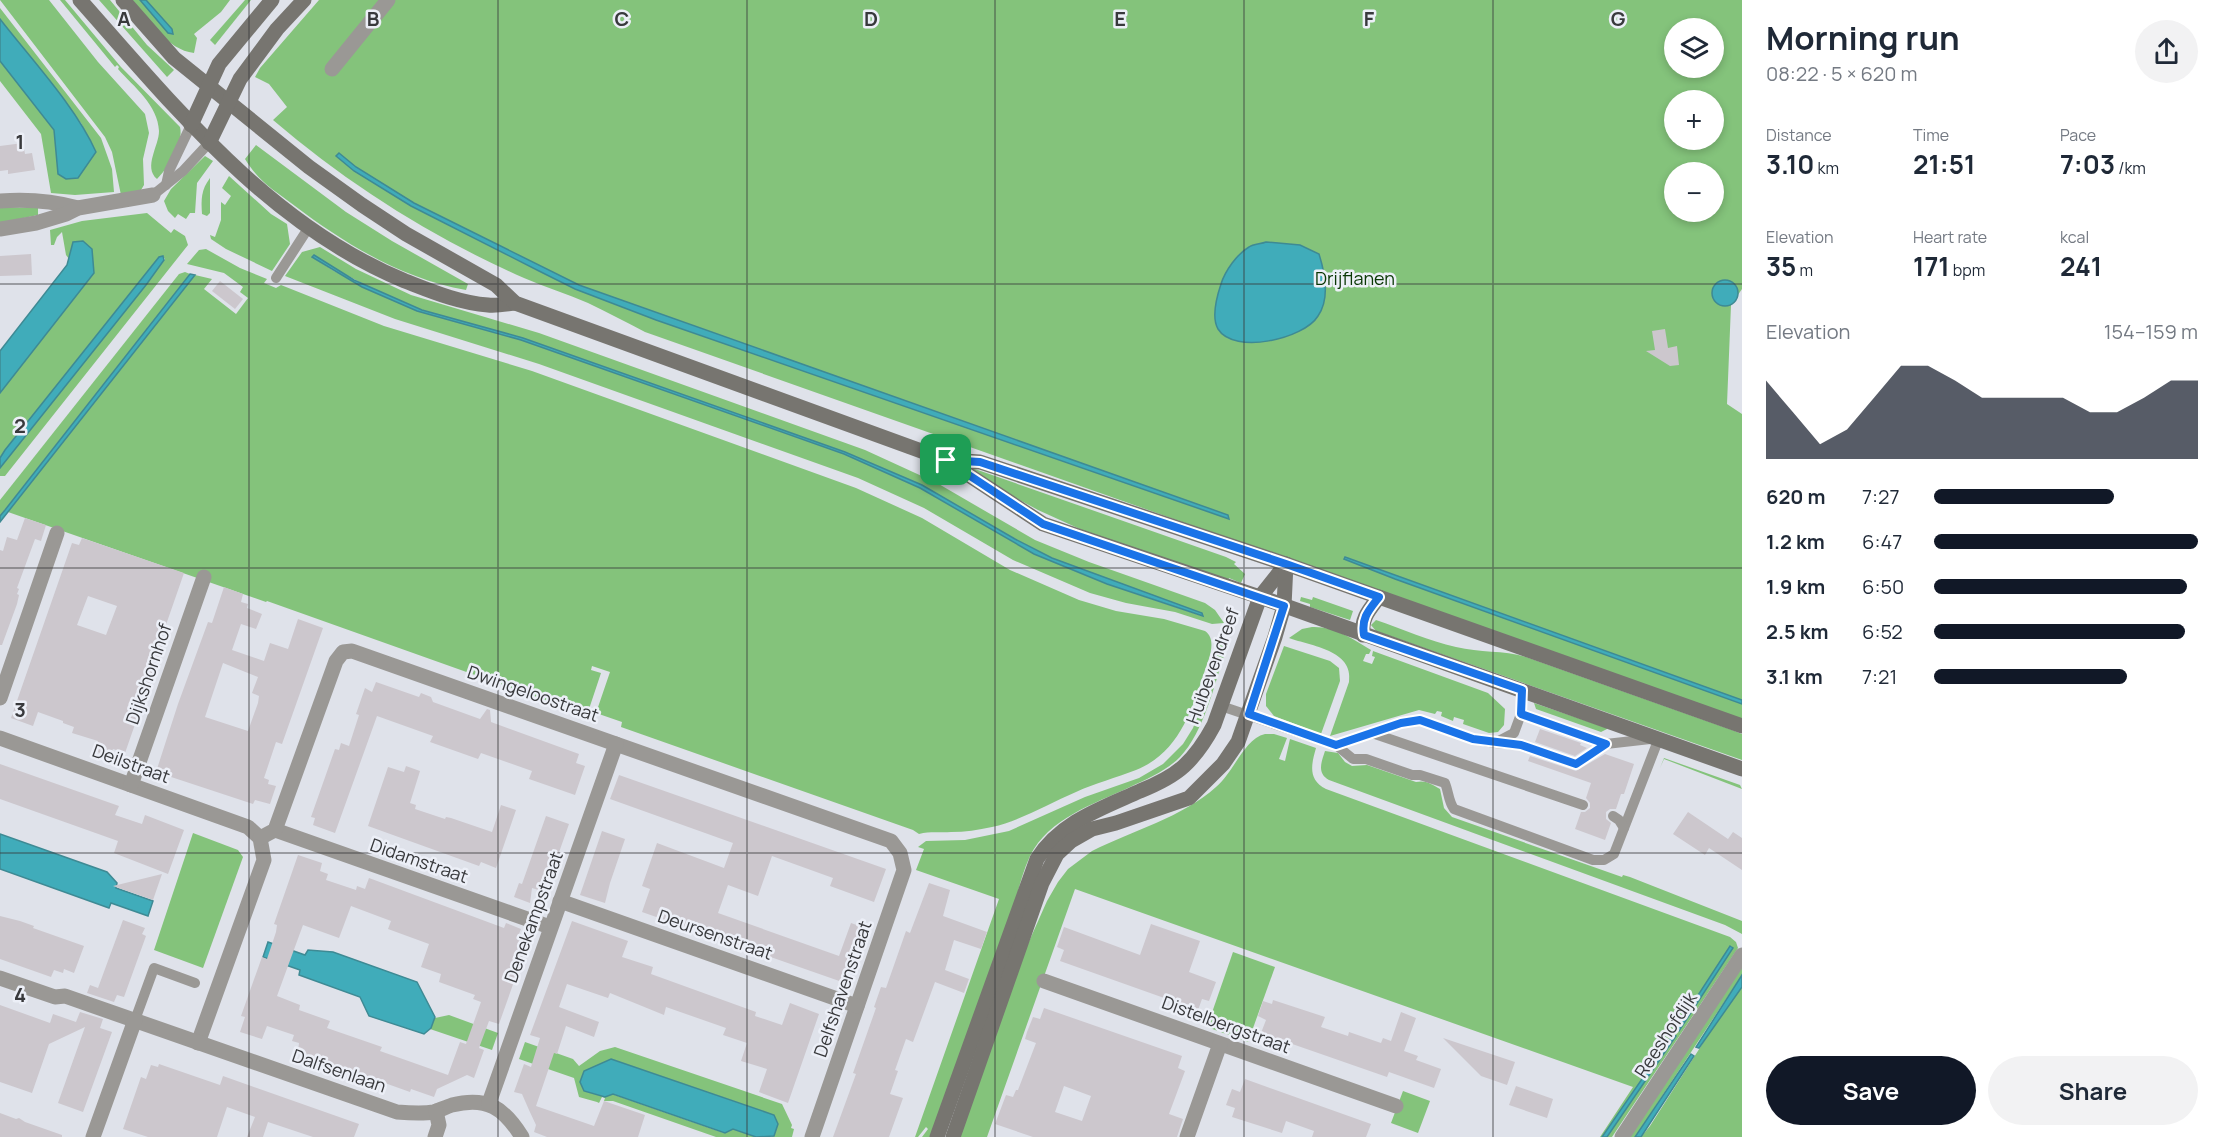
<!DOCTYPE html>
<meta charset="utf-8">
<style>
:root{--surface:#fff;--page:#f2f2f3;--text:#1f2937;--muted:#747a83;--accent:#111827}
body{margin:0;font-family:Manrope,sans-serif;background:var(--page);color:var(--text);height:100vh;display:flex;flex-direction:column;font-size:22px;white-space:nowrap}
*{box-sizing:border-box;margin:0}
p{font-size:20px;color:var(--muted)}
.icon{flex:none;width:33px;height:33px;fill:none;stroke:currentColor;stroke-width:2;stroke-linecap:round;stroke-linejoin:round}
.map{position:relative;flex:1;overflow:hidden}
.drawer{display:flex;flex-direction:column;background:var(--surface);width:480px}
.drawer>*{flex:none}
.tools{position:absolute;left:1664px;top:18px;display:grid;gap:12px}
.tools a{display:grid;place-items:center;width:60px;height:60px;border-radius:50%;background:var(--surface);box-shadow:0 3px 9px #0003;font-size:30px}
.pin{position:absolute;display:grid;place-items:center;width:51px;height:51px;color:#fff;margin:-26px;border-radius:12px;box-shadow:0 3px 9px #0006}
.round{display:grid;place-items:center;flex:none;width:63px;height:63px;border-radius:32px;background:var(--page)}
.head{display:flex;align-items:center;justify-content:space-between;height:102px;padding:0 24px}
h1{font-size:33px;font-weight:700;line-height:45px}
.stats{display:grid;grid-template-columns:repeat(3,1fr);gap:9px;height:102px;padding:6px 24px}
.stats div{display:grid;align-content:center}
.stats b{font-size:26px;font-weight:700}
.stats small{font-size:16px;font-weight:400}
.stats p{font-size:16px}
.chart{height:168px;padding:12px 24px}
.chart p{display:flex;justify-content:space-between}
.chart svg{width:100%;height:108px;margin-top:6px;fill:var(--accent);opacity:.7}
.action{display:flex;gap:12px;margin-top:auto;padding:12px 24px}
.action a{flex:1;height:69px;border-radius:36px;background:var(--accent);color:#fff;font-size:24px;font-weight:700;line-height:69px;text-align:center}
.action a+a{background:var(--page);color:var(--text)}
ul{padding:0 24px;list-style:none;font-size:20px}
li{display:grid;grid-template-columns:96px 72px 1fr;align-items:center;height:45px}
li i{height:15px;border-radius:8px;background:var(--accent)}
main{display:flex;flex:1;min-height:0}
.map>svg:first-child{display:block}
</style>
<main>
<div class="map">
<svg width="1742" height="1137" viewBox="0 0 1742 1137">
<rect width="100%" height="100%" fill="#dfe2ea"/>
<g fill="#84c37b" fill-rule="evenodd">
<polygon points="0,0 49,0 98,62 145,114 149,133 143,159 144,185 141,190 121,195 112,152 105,137"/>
<path d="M60,0H65L121,67L180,127C184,143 168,168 157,179C143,167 159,146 159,131C158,105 134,87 118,69L119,67L117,65L115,67Z"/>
<polygon points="99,0 110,0 147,45 174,70 167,77"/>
<path d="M132,0H140L168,33L172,29L146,0H230L221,12L194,34L197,38L194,53C167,50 149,19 132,0Z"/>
<polygon points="245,0 251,0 215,45 210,40"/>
<path d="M319,0H1742V289L1731,305L1727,404L1742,414V720L645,332C626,322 607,312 588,303C567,294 545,287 524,278C433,238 349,185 273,120L287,107L269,84L255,77L260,68ZM1674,28H1713V68H1674ZM1674,100H1713V140H1674ZM1674,172H1713V212H1674Z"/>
<polygon points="0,8 101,138 112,169 114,192 75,195 51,193 41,134 0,81 0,61 54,130 96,152 81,123 0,19"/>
<path d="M256,145L346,212L392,241L468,284L466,290C403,279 345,244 295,206C274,190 259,182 245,159Z"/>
<polygon points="205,156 213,161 197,183 195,213 190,213 186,219 178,214 175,218 168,211 164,201 171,189"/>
<polygon points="229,176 271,214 287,224 290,244 272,271 226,249 211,239 210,235 215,237 221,220 221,202 225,205 231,196 222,188"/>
<path d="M210,178V213L207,216L202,214C201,199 201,190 210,178Z"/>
<polygon points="0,207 38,208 38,215 0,223"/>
<polygon points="147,213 171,233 174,229 185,236 188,245 5,476 0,476 0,468 165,259 163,256 159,257 0,458 0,393 94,273 83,241 73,242 69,259 66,255 62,232 57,237 54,245 51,245 50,230 82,221"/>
<path d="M320,247L356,269L411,295L539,333L865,450L937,483L1035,540L1089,562L1205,603L1215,610L1224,623L1212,624L1175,612L1126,603L1090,593L1013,560L924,508L858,478L539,364L395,319L285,276L302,252ZM312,257L375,290L422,310L523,338L845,452L922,485L1015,539L1052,558L1202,616L1107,584L1034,554L920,488L844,454L521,340L417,311L334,271Z"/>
<path d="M206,249L240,268L267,279L264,283L276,288L281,285L384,326L532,371L856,488L922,518L1010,570L1079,600L1116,611L1164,619L1205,631C1218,640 1208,661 1204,673C1191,713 1178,753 1136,770C1116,778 1095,783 1076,792C1048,804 1022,820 992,827C978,830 965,832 951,832C941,833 930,831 919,834L913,830L621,727L622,722L596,713L610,672L592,666L591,670L601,673L587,715L267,601L266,602L8,512L195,275L212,279L204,289L236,314L248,298L240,292L243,287L224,273L187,264L199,250Z"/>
<polygon points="185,272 190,274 0,516 0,500 179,274"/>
<polygon points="972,468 1226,557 1236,562 1234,564 1245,574 1241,583 1229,578 1228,581 1082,530 1038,510 970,473"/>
<polygon points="1301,597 1312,600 1313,597 1353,611 1350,620 1310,607 1310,604 1300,601"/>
<path d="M1376,620C1403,629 1429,641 1456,647C1480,653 1503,650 1526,657L1732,730L1742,734V760L1376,631L1371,625Z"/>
<path d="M1312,627C1334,626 1353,639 1371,650L1369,654H1366L1363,661L1372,664L1375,657L1372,656L1373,651L1488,693L1505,709L1504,725L1498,732L1489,733L1463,724L1464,720L1454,717L1453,721L1441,716L1442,712L1437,711L1435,714L1419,710L1330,736L1349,682C1354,650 1311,646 1289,638L1302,629Z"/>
<path d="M1227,631L1228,642L1225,653C1214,685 1204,732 1180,757C1166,771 1147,779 1130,787C1094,804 1049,818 1030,856C1023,871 1019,887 1015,903L933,1137H922L928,1129L926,1127L918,1137H915L999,899L916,870L924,849L918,847L926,841L965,840L1009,831L1085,797L1139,778L1163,764L1183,744L1193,728L1211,679L1221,637Z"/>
<polygon points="1284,646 1330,661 1339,668 1340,681 1321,734 1274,716 1266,706 1266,694"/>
<polygon points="1534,703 1607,728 1607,729 1601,732 1536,709"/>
<path d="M1265,734H1274L1287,738L1279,759L1285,761L1290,739L1316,748C1311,765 1308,780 1326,789L1730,937L1736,942L1738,948L1612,1137H1607L1675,1036L1673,1034L1602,1137H1600L1633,1087L1075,889L987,1137H959L1023,955L1047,901L1058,882L1068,869L1092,851C1132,831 1183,817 1216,787C1234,772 1244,739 1265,734ZM1731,946L1733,948L1678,1031L1677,1028Z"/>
<path d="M1325,751L1338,753L1345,762L1352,766L1367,765L1416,782C1426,780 1431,784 1440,789L1444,808L1452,817L1622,877L1623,875L1630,877L1742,921V934L1725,925L1329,780C1317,773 1321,763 1325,751Z"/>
<polygon points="1664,758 1740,785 1742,789 1664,759 1660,768"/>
<polygon points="193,833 238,850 243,857 203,968 154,950"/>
<polygon points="1233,952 1275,967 1248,1042 1207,1027"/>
<polygon points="1742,967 1742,975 1635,1137 1629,1137"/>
<polygon points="1742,982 1742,1137 1641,1137 1650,1126"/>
<polygon points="449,1015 498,1033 492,1050 430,1029 435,1018"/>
<polygon points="525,1042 573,1059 579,1066 600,1051 615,1047 782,1104 792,1125 791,1128 794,1129 792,1137 771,1137 774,1135 774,1115 611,1059 584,1072 580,1082 584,1091 605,1097 612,1094 724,1133 733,1129 756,1137 716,1137 613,1101 604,1101 605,1098 602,1097 599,1103 597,1102 579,1097 574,1078 519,1059"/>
<polygon points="1403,1091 1430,1101 1418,1133 1391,1123"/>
</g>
<g fill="#40acba" stroke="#3e8a94" stroke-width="1.5">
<polygon points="140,0 146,0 172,29 173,34 168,33"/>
<path d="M0,19C31,59 76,107 96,152L78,178L66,179L58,174L54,130L0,61Z"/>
<polygon points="339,153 356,167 414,203 579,285 1228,515 1229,519 656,320 575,289 539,271 411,206 354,171 336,156"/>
<polygon points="83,241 92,249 94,273 0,393 0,351 67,265 73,242"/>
<path d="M1266,242L1300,245L1319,254C1325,273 1330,299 1318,316C1304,339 1234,355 1218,329C1211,317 1217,296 1221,284C1225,271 1237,254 1249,247C1253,244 1261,244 1266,242Z"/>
<polygon points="314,255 354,280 422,310 523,338 845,452 922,485 1015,539 1052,558 1202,613 1203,616 1107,584 1034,554 920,488 844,454 521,340 417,311 362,287 312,257"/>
<polygon points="163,256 164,260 146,285 0,468 0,458 5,450 159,257"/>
<polygon points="190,274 195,275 0,522 0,516 5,510"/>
<circle cx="1725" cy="293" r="13"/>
<polygon points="1345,557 1742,700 1742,704 1395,579 1344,559"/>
<polygon points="0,834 107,872 117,883 116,888 153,901 148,916 111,903 109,908 0,869"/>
<polygon points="268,942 305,955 308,950 333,952 417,982 435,1017 431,1028 424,1034 369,1016 360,997 299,975 300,970 263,957"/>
<polygon points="1730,946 1733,948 1679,1031 1676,1029"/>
<polygon points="1742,975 1742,987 1699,1048 1696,1047"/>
<polygon points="1673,1034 1676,1036 1607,1137 1602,1137"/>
<polygon points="1691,1054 1694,1056 1641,1137 1635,1137"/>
<polygon points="611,1059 774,1115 778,1124 774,1136 756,1137 733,1129 725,1133 613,1094 605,1097 584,1091 580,1082 584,1071"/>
</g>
<g fill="#ccc7cd" fill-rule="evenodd">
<polygon points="23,143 25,154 32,153 35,170 8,174 8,170 0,171 0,146"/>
<polygon points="31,254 32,275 0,276 0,256"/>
<polygon points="220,281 243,299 235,309 212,291"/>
<polygon points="1665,329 1668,348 1677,346 1679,365 1670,366 1646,351 1655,350 1652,331"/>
<polygon points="25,518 46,525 41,541 35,539 17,588 19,589 17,594 19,595 17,604 2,645 0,645 0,550 3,551 7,537 17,540"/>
<path d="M82,538L184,573L160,642L163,644L125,753L113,749L110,756L94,751L98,741L72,733L74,727L63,723V721L38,712L33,726L11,718L72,543L79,545ZM88,596L117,606L106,635L77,625Z"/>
<path d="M224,587L243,594L241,602L248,604L247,608L262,614L256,629L241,624L232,650L264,661L270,643L288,649L298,619L323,628L282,744L276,742L264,778L269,780L268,784L276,786L270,804L255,800L253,804L156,772L178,704L208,622L212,623ZM223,663L258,677L252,693L259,696L258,703L248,731L205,717Z"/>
<polygon points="376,682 419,697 421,693 431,697 433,702 480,719 487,709 490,710 491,722 579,754 576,763 585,766 575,795 529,779 532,771 481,753 478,759 430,742 433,736 377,716 335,833 313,825 315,818 311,817 335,749 339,750 341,743 349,746 359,715 356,714 365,688 372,692"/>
<polygon points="1540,729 1581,743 1580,745 1587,748 1575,756 1535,742"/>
<polygon points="1605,754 1634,764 1624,794 1621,794 1616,809 1610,809 1606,812 1606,819 1611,823 1605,840 1575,829 1581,812 1585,812 1590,808 1590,803 1586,798 1591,783 1528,761 1530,756 1576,771"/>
<polygon points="0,764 119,806 115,815 142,824 145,815 184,830 168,874 114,853 118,841 0,799"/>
<polygon points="406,766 420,771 410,803 416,805 415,809 445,819 446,817 451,818 492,832 501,805 516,810 496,868 481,862 479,866 368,826 388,767 404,772"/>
<polygon points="619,775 886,869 874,902 830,886 833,878 772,856 758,896 728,885 718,913 839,956 851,923 865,928 845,983 642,912 650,889 642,886 657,843 724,868 733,843 610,799"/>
<polygon points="1688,812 1728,839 1733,832 1742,838 1742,870 1709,848 1705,855 1673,834"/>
<polygon points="546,816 569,824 545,892 532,888 530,903 514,897 519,883 522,884"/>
<polygon points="602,831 625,839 610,883 605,903 580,895"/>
<path d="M298,855L322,863L320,871L328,874L326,880L356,890L357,886L365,889L369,878L504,928L506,923L521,929L517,939L528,942L499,1024L489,1021L479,1048L484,1050L474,1078L467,1075L437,1089L434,1097L411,1089L410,1092L298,1052L299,1043L292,1041L294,1035L267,1026L262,1039L240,1032L245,1017L241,1016L262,957L267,959L276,932L277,925L274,924ZM351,906L391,921L388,929L429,944L421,967L441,974L439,982L475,995L473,999L481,1002L466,1044L460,1042L448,1075L380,1051L382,1047L327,1028L330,1021L299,1010L300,1005L277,996L303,925L339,938Z"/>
<polygon points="162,874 153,900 113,886"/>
<polygon points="929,883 950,890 943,916 987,932 981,949 954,940 945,970 969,979 964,993 935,982 913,1042 906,1039 895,1070 898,1071 890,1094 903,1098 889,1137 833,1137 856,1074 853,1073 876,1008 874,1007 881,987 886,988 906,931 910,933"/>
<polygon points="0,916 20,921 34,926 33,928 84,946 74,973 64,969 63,973 54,970 51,977 0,959"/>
<polygon points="123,920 145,928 142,934 146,936 124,997 117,995 114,1002 87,993 90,985 98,988"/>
<polygon points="572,921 628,941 622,957 653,967 651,974 756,1012 755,1016 782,1025 790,1003 819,1014 788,1103 759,1092 767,1069 741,1061 747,1043 723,1035 726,1028 666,1007 664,1015 610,993 608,998 567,984 559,1007 599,1022 594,1037 566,1026 557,1054 554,1053 536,1106 594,1126 604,1101 645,1115 638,1137 547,1137 534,1132 536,1125 529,1110 522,1094 514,1092 524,1064 531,1067 540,1038 530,1035"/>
<polygon points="1151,924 1200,941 1189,972 1216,982 1209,1001 1202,999 1198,1010 1060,961 1064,950 1057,947 1064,927 1140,955"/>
<polygon points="1273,1000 1325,1017 1321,1027 1348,1036 1349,1032 1381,1043 1383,1038 1391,1041 1401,1012 1416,1018 1404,1051 1418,1056 1416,1060 1441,1069 1434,1088 1389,1072 1387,1077 1261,1033 1266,1020 1258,1016 1263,1001 1272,1004"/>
<polygon points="0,1005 50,1023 53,1014 76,1022 80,1012 103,1019 100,1028 112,1032 83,1112 58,1103 85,1027 49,1044 32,1093 0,1082"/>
<path d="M1044,1008L1182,1056L1178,1068L1185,1071L1169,1114L1183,1119L1177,1137H1033L995,1124L1006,1095L1013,1097L1016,1090H1018L1036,1043L1025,1039L1027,1032L1033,1017L1040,1019ZM1064,1086L1091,1096L1082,1121L1055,1112Z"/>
<polygon points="1443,1038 1515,1062 1507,1085 1481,1076"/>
<polygon points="159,1064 220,1085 223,1076 359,1124 354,1137 313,1137 268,1122 263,1137 247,1137 255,1117 227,1107 217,1137 148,1137 123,1129 141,1077 146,1079 151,1065 158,1067"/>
<polygon points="1245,1079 1371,1124 1366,1137 1312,1137 1314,1131 1286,1121 1282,1133 1232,1117 1235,1108 1226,1105 1232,1089 1240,1092"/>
<polygon points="1516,1086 1553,1099 1547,1118 1509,1105"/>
<polygon points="0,1113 16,1119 19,1118 25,1122 62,1135 62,1137 0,1137"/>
</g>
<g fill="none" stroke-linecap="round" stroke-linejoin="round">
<g stroke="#9a9895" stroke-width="10">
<polyline points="166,185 169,171 191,125"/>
<polyline points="153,195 183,171 209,143"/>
<polyline points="276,278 309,227"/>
<polyline points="1221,706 1336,745 1401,723 1420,720 1473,739 1495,743 1514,733 1521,714 1522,690"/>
<polyline points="1372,733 1583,805"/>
<polyline points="1495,743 1521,745 1576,764 1606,744"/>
<path d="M1336,745L1353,759H1366L1412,775H1420L1445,783C1449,793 1448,800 1454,809L1593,860H1604L1614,854L1659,738L1606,744L1521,714"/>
<polyline points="1613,816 1619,820 1624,828"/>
<polyline points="135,1020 154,968 195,983"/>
</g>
<g stroke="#9a9895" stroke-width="15">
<polyline points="332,69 388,0"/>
<path d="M0,201C26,199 53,201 78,208"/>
<polyline points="0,229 36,223 66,214 78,208 153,195"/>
<polyline points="0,698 57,533"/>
<polyline points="0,738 248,827 260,838 264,860 198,1043"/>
<polyline points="131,785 204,577"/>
<polyline points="275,830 550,927"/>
<polyline points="260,838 275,830 336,661 343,652 352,651 891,841 900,853 904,870 812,1137"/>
<polyline points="560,901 857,1006"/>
<path d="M0,978L55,997L65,996L397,1112C409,1113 422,1114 434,1112C440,1110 446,1107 452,1105C487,1096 504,1108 522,1137"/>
<polyline points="1044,981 1396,1106"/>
<polyline points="489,1103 616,744"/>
<polyline points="93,1137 135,1020"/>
<polyline points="435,1137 439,1125 436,1111"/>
<polyline points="1187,1137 1220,1044"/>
<polyline points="1622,1137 1742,955"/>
</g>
<g stroke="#777570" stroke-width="15">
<path d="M80,0C175,107 269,225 405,281C431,291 459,303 488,305C497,306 506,304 515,303"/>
<polyline points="123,0 174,58 309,167 362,205 406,234 496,285 515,303 946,460 1043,524 1260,597 1742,769"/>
<polyline points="191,125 219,64 272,0"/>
<polyline points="209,143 240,79 277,29 304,0"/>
<polyline points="947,460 980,462 1286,564 1742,726"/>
<path d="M1363,635C1361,618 1369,610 1379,597"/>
<path d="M937,1137L1037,859C1061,822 1100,809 1140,791C1155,785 1172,777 1184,766C1197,754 1206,740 1214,725L1260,597L1286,564"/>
<polyline points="953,1137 1042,883 1057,854 1071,841 1092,829 1116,823 1189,798 1223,764 1238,742 1275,637 1284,606 1286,564"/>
</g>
</g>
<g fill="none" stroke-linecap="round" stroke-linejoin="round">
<defs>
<path id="route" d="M946,460L980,462L1286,564L1379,597C1369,610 1361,618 1364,635L1522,690L1521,714L1606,744L1576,764L1521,745L1473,739L1420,720L1401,723L1336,745L1249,714L1284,606L1043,524Z"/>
</defs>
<use href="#route" stroke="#fff" stroke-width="12"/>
<use href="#route" stroke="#1a73e8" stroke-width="8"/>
</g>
<path fill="none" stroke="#38393c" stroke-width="1.5" stroke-opacity="0.55" d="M249,0V1137M498,0V1137M747,0V1137M995,0V1137M1244,0V1137M1493,0V1137M0,284H1742M0,568H1742M0,853H1742"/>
<g text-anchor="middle" stroke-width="5" stroke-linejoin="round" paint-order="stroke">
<g font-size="18" fill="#093704" stroke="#eceff7">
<text x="1355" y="285">Drijflanen</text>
</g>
<g font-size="18" fill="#38393c" stroke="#eceff7">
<text transform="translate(1213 666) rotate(-70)" y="6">Huibevendreef</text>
<text transform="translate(149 674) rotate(-71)" y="6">Dijkshornhof</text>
<text transform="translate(533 694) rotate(19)" y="6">Dwingeloostraat</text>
<text transform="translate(131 764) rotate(20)" y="6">Deilstraat</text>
<text transform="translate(419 861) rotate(19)" y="6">Didamstraat</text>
<text transform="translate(534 917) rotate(-70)" y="6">Denekampstraat</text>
<text transform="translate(715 935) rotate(19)" y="6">Deursenstraat</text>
<text transform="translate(843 989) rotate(-71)" y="6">Delfshavenstraat</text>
<text transform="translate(1226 1025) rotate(20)" y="6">Distelbergstraat</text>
<text transform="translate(1666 1035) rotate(-57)" y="6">Reeshofdijk</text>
<text transform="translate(339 1071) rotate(19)" y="6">Dalfsenlaan</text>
</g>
</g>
<g font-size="20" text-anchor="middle" font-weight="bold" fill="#38393c" stroke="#eceff7" stroke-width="5" stroke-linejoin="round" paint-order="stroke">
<text x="124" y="26">A</text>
<text x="373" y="26">B</text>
<text x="622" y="26">C</text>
<text x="871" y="26">D</text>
<text x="1120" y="26">E</text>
<text x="1369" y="26">F</text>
<text x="1618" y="26">G</text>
<text x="20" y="149">1</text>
<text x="20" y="433">2</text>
<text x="20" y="717">3</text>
<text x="20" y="1002">4</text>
</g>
</svg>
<div class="tools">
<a><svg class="icon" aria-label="layers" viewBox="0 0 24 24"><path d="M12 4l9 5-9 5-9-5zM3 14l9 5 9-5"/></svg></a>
<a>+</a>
<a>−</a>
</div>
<div class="pin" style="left:946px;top:460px;background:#1e9e55"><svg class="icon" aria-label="arrive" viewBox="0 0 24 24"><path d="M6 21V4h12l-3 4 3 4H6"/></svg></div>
</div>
<section class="drawer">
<div class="head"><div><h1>Morning run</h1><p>08:22 · 5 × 620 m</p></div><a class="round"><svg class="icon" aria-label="share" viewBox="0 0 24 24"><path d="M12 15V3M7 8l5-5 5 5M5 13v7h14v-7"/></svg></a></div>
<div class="stats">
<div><p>Distance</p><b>3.10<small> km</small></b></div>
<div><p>Time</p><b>21:51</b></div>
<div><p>Pace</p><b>7:03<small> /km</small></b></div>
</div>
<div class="stats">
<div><p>Elevation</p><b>35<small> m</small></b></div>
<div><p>Heart rate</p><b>171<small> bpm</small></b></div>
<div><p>kcal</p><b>241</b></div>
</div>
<div class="chart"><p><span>Elevation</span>154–159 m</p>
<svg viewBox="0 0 160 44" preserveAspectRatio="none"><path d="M0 44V12L10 25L20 38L30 32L40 19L50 6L60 6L70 12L80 19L90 19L100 19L110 19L120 25L130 25L140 19L150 12L160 12V44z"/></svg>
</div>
<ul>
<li><b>620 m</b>7:27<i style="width:68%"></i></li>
<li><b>1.2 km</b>6:47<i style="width:100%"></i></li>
<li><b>1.9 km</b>6:50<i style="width:96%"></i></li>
<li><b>2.5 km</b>6:52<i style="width:95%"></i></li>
<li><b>3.1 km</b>7:21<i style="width:73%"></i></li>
</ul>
<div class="action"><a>Save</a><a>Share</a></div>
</section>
</main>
